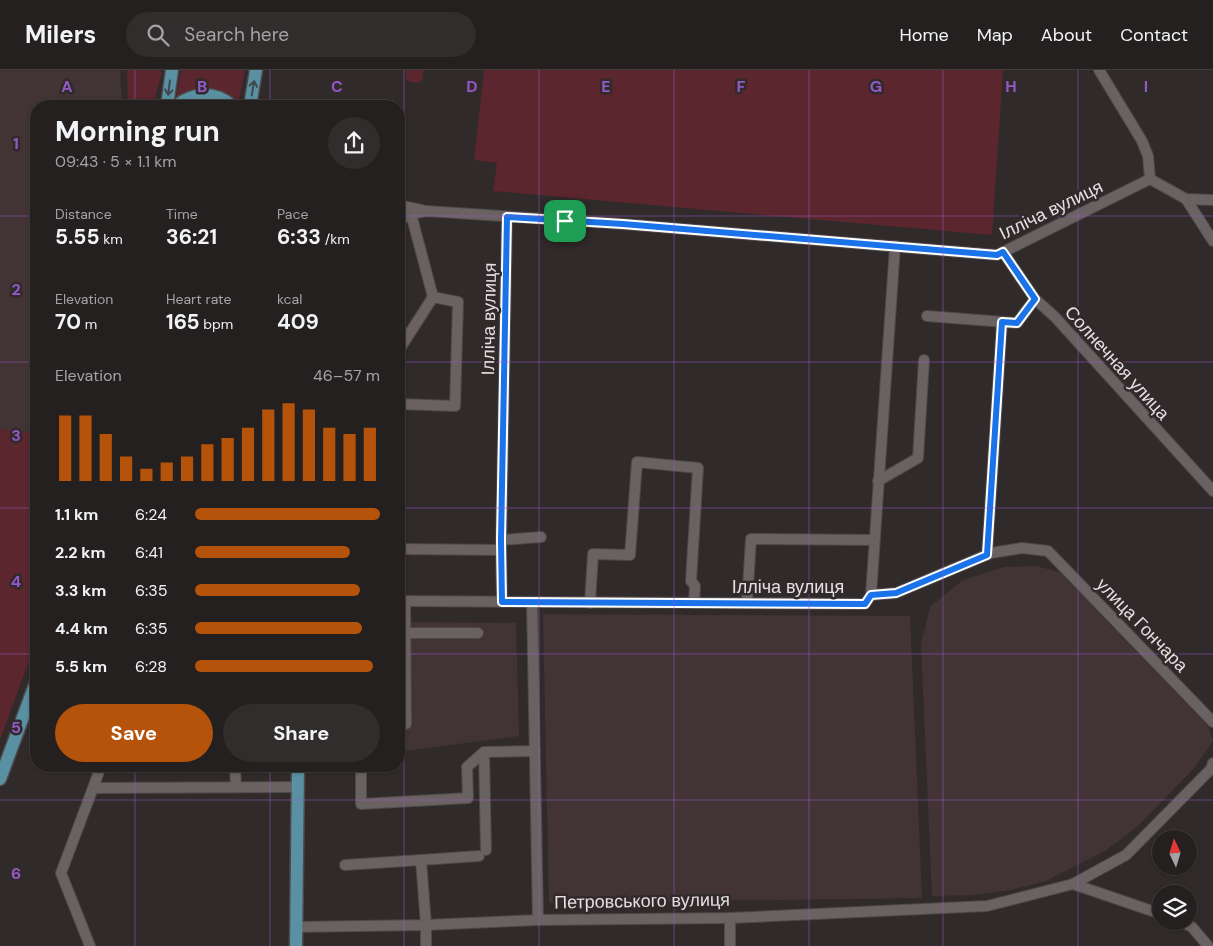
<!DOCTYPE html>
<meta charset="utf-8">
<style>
:root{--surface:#252020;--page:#312d2d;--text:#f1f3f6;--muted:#a3a3a5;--line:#423e3e;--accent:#b45309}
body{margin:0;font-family:"DM Sans",sans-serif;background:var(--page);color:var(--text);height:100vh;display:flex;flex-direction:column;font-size:19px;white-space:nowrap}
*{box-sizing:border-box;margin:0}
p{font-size:16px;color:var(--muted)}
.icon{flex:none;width:28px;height:28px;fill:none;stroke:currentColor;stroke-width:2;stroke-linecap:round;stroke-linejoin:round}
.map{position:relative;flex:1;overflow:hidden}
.panel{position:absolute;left:30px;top:30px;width:375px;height:672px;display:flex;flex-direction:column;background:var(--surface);border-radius:20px;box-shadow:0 1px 4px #0004,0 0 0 1px var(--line)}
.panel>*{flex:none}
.needle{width:32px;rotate:356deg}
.buttons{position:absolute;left:1152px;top:760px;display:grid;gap:10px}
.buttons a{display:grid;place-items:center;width:45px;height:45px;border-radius:50%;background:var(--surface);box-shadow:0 1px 4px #0004,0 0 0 1px var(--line);font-size:25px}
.pin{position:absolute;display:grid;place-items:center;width:42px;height:42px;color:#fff;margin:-21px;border-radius:10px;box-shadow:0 2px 8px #0006}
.round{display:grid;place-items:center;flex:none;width:52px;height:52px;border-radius:26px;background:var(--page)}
.overview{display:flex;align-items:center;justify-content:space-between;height:85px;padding:0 25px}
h1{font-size:28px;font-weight:700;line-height:38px}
.figures{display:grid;grid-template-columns:repeat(3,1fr);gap:8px;height:85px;padding:5px 25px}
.figures div{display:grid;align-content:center}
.figures b{font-size:21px;font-weight:700}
.figures small{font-size:14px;font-weight:400}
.figures p{font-size:14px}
.chart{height:140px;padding:10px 25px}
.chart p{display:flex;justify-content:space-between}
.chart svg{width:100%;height:90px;margin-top:5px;stroke:var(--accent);stroke-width:6}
.button{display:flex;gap:10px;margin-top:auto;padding:10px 25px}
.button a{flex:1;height:58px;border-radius:30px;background:var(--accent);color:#fff;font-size:20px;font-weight:700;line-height:58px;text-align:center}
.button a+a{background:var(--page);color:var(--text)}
ul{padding:0 25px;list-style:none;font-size:16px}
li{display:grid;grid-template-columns:80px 60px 1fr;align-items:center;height:38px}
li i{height:12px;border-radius:6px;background:var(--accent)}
header{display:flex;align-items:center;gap:30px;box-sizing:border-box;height:70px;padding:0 25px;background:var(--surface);border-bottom:1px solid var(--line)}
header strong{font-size:24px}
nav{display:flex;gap:28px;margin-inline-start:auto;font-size:18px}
.search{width:350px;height:45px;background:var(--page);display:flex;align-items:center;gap:12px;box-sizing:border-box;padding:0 18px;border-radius:28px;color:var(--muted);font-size:19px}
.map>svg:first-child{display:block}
</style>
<header>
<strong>Milers</strong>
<div class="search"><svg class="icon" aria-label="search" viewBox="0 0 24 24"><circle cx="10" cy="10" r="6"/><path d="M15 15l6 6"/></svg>Search here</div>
<nav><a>Home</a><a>Map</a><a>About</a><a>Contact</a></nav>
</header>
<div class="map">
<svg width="1213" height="876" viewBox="0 0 1213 876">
<rect width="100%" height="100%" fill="#312a2b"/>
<g fill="#423435">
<polygon points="0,0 120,0 122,36 36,36 36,363 0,359"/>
<polygon points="1036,496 1059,502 1208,656 1213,671 1194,698 1138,756 1105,781 1044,812 1010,820 974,825 932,826 921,574 930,537 963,510 1004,497"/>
<polygon points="543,544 910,546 922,828 549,833"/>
<polygon points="399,552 516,553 519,666 404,681 401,655 399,649"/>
</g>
<g fill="#5b262d">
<polygon points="127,0 158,0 162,2 153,36 128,36"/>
<polygon points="181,0 245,0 238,36 231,29 176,30"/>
<polygon points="406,0 423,0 423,8 419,13 410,12 406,8"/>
<polygon points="484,0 1003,0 992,165 493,121 497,93 474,90"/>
<polygon points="0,359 36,363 36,571 0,670"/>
</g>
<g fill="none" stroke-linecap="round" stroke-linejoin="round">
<defs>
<g id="minor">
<polyline points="1099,0 1142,71 1148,86 1150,109"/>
<polyline points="1186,129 1213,171"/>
<polyline points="399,135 422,140"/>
<polyline points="399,150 411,144 426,141 623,154 997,185 1150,109 1186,129 1213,130"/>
<polyline points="1003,182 1035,229 1055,247 1213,421"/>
<polyline points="927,246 1017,253 1035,229"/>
<polyline points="399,280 433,227"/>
<polyline points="399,334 455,336 458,232 433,227 411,144"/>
<polyline points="878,411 918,388 924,290"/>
<polyline points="501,470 541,467"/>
<polyline points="399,479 501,480"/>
<polyline points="987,485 1002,252"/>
<polyline points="871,525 896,523 991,483 1022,478 1048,481 1213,652"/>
<polyline points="399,531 865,534 871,525 895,176"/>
<polyline points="405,532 406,654"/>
<polyline points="502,532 501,480 507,147"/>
<polyline points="532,532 538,850"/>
<polyline points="590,533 593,484 630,485 637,392 698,398 691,511 695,516 694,533"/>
<polyline points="747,533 751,469 874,470"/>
<polyline points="405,563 478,563"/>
<polyline points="101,696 93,718 298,717"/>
<polyline points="235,696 236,717"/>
<polyline points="361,696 361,734 468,728 467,697 484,682"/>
<polyline points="486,780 484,682 535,681"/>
<polyline points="345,795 421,790"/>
<polyline points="1073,814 1161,844"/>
<polyline points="730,848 730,876"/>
<polyline points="1179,851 1192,857 1208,876"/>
<polyline points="297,857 426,855 538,850 730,848 987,836 1073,814 1126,785 1211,699 1213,693"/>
<polyline points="90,876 61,803 93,718"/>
<polyline points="426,876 426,855 421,790 479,786"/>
</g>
<g id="major">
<polyline points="167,36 172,0"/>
<path d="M176,36C192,22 216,21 232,36"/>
<polyline points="250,36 256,0"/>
<polyline points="0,709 36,612"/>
<polyline points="296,876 298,696"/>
</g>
</defs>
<use href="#minor" stroke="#4e4848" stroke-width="12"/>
<use href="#major" stroke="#4e4848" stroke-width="15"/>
<use href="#minor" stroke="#6a6262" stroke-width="10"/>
<use href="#major" stroke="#5990a2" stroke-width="12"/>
</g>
<defs><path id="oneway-shaft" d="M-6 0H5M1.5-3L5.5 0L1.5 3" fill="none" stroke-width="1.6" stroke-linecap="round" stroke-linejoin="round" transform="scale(1.25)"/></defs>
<g stroke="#3d494f">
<use href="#oneway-shaft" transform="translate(169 18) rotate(97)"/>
<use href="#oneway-shaft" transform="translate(253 18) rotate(-80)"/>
</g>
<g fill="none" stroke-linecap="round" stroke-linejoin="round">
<defs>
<polygon id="route" points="507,147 623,154 997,185 1003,182 1035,229 1017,253 1002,252 987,485 896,523 871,525 865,534 502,532 501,470"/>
</defs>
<use href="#route" stroke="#fff" stroke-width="10"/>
<use href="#route" stroke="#1a73e8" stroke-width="6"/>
</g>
<path fill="none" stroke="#9559c7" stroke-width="1" stroke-opacity="0.55" d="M135,0V36M270,0V36M404,0V876M539,0V876M674,0V876M809,0V876M943,0V876M1078,0V876M0,146H36M399,146H1213M0,292H36M399,292H1213M0,438H36M399,438H1213M0,584H36M399,584H1213M135,696V876M270,696V876M0,730H1213"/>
<g text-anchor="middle" stroke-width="5" stroke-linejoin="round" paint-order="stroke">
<g font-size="18" fill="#e4dfe0" stroke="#312a2b">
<text transform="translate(1051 140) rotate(-26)" y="6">Ілліча вулиця</text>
<text transform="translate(489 249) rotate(-89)" y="6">Ілліча вулиця</text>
<text transform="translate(1117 293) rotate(48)" y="6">Солнечная улица</text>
<text x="788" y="523">Ілліча вулиця</text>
<text transform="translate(1142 555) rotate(46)" y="6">улица Гончара</text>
<text transform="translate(642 831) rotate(-1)" y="6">Петровського вулиця</text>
</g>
</g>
<g font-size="16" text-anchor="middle" font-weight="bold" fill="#9559c7" stroke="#312a2b" stroke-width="5" stroke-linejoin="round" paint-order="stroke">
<text x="67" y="22">A</text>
<text x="202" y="22">B</text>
<text x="337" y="22">C</text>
<text x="472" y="22">D</text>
<text x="606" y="22">E</text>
<text x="741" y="22">F</text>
<text x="876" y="22">G</text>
<text x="1011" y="22">H</text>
<text x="1146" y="22">I</text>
<text x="16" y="79">1</text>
<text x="16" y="225">2</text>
<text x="16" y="371">3</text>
<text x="16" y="517">4</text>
<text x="16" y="663">5</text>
<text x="16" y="809">6</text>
</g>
</svg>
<div class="buttons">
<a><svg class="needle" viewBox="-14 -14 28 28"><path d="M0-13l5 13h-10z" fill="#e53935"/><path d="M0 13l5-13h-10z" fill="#a3a3a5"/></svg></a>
<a><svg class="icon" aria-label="layers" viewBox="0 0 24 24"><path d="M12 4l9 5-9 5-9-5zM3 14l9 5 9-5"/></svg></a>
</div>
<div class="pin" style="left:565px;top:151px;background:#1e9e55"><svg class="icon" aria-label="arrive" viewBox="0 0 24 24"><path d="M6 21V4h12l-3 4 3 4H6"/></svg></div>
<section class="panel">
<div class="overview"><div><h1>Morning run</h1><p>09:43 · 5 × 1.1 km</p></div><a class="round"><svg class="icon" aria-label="share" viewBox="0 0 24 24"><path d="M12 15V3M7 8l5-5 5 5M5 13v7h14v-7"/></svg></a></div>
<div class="figures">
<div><p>Distance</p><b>5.55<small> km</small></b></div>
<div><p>Time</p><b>36:21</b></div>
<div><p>Pace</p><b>6:33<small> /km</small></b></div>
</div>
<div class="figures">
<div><p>Elevation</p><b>70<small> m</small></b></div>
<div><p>Heart rate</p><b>165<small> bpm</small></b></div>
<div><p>kcal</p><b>409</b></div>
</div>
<div class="chart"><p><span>Elevation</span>46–57 m</p>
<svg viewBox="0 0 160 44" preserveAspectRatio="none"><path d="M5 44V12M15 44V12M25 44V21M35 44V32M45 44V38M55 44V35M65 44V32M75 44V26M85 44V23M95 44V18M105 44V9M115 44V6M125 44V9M135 44V18M145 44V21M155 44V18"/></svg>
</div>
<ul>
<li><b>1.1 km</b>6:24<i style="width:100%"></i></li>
<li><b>2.2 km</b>6:41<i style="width:84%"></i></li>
<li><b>3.3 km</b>6:35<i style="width:89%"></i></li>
<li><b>4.4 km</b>6:35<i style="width:90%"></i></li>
<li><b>5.5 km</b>6:28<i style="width:96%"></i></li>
</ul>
<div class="button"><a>Save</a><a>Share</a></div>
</section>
</div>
